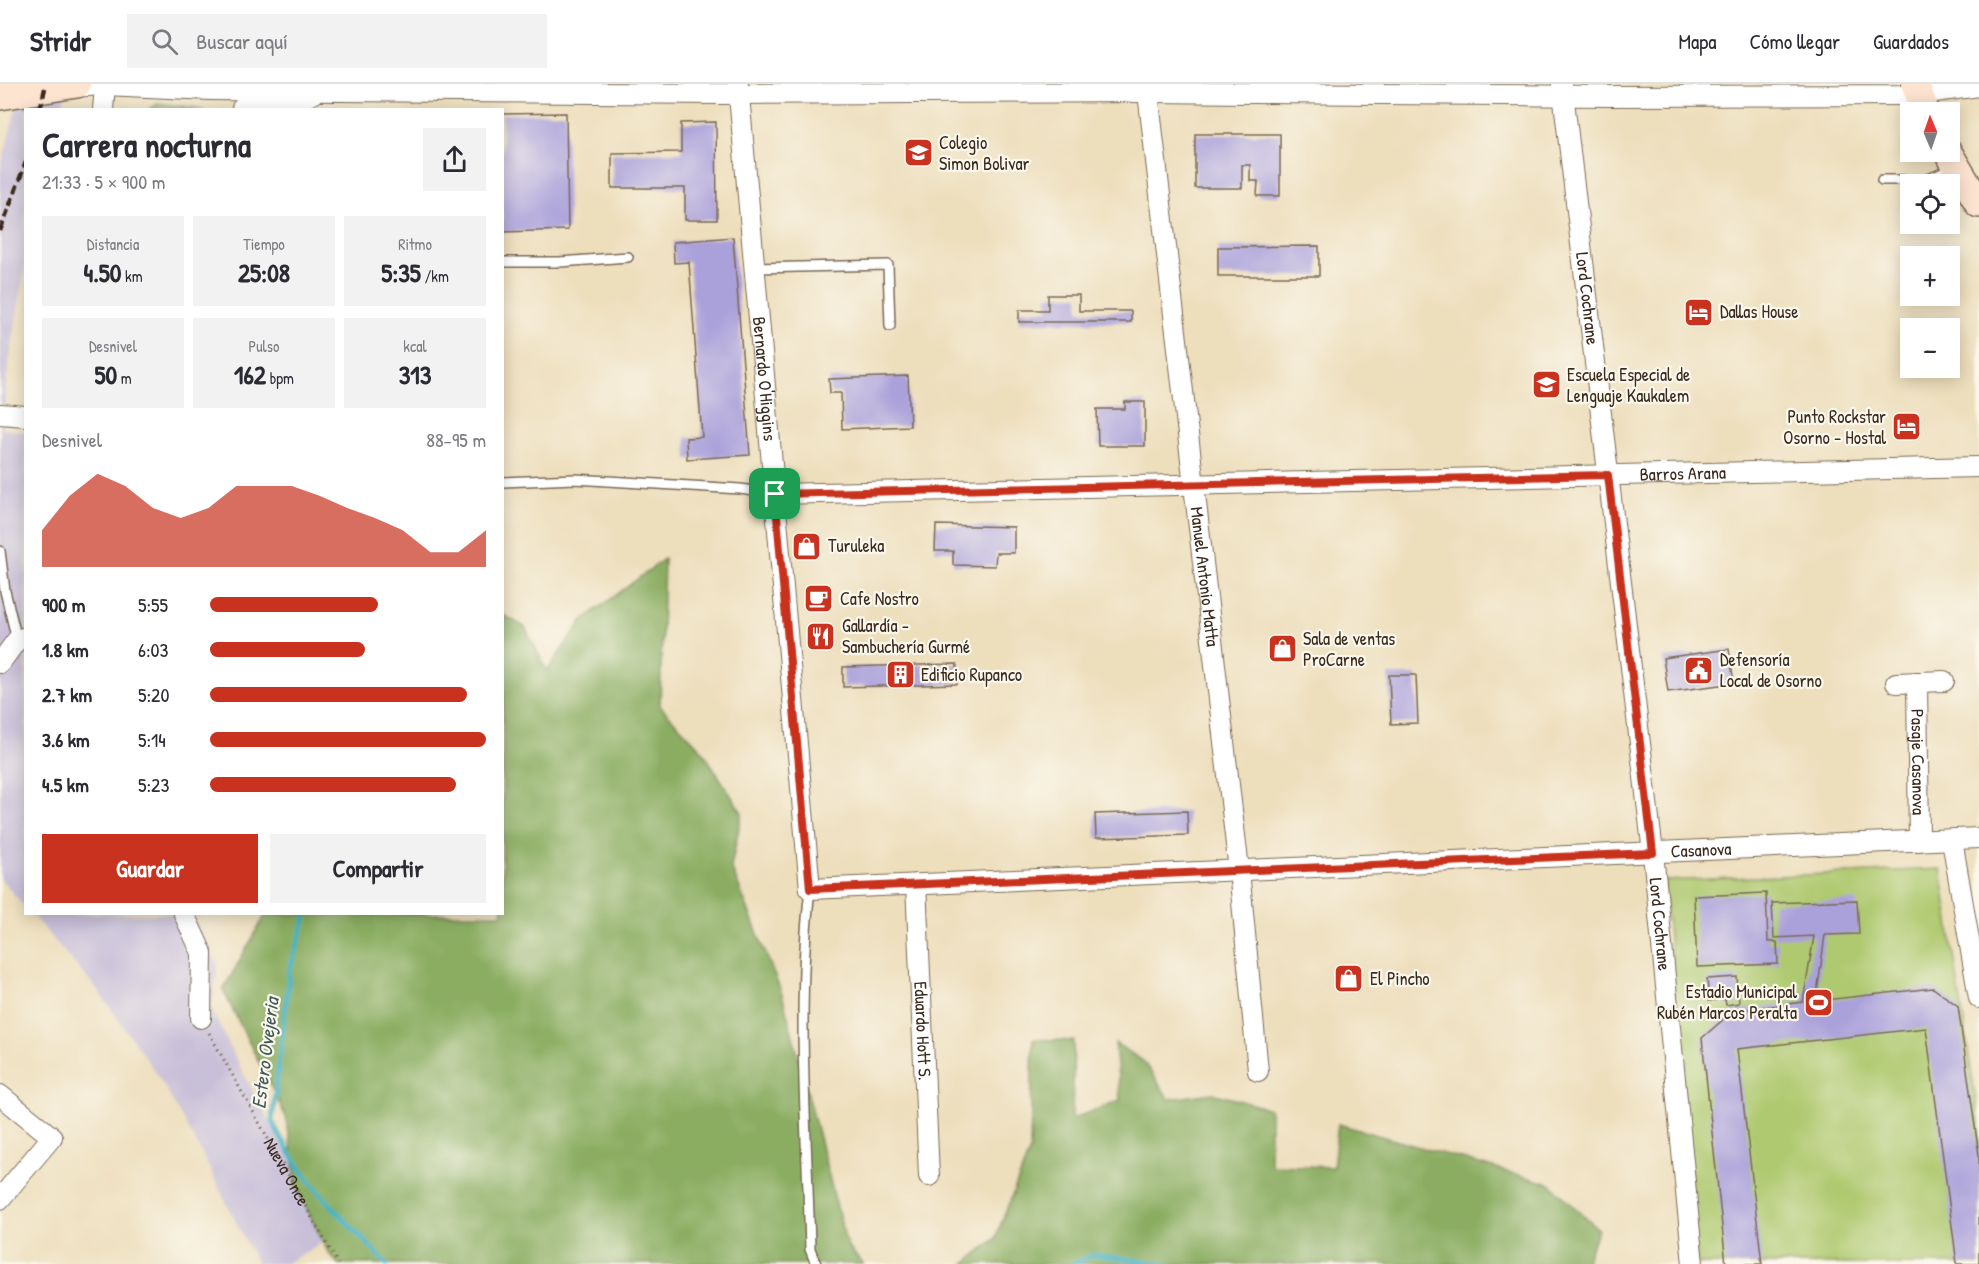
<!DOCTYPE html>
<html lang="es">
<meta charset="utf-8">
<style>
:root{--surface:#fff;--page:#f2f2f3;--text:#2b2b33;--muted:#7c7c81;--line:#e1e1e2;--accent:#c8321e}
body{margin:0;font-family:"Patrick Hand",sans-serif;background:var(--page);color:var(--text);height:100vh;display:flex;flex-direction:column;font-size:22px;white-space:nowrap}
*{box-sizing:border-box;margin:0}
p{font-size:20px;color:var(--muted)}
.icon{flex:none;width:33px;height:33px;fill:none;stroke:currentColor;stroke-width:2;stroke-linecap:round;stroke-linejoin:round}
.map{position:relative;flex:1;overflow:hidden}
.details{position:absolute;left:24px;top:24px;width:480px;height:807px;display:flex;flex-direction:column;background:var(--surface);border-radius:0px;box-shadow:0 3px 15px #0003}
.details>*{flex:none}
.needle{width:39px;rotate:358deg}
.tools{position:absolute;left:1900px;top:18px;display:grid;gap:12px}
.tools a{display:grid;place-items:center;width:60px;height:60px;border-radius:0px;background:var(--surface);box-shadow:0 3px 15px #0003;font-size:30px}
.pin{position:absolute;display:grid;place-items:center;width:51px;height:51px;color:#fff;margin:-26px;border-radius:12px;box-shadow:0 3px 9px #0006}
.round{display:grid;place-items:center;flex:none;width:63px;height:63px;border-radius:0px;background:var(--page)}
.head{display:flex;align-items:center;justify-content:space-between;height:102px;padding:0 18px}
h1{font-size:33px;font-weight:700;line-height:45px}
.metrics{display:grid;grid-template-columns:repeat(3,1fr);gap:9px;height:102px;padding:6px 18px}
.metrics div{display:grid;align-content:center;border-radius:0px;background:var(--page);text-align:center}
.metrics b{font-size:26px;font-weight:700}
.metrics small{font-size:16px;font-weight:400}
.metrics p{font-size:16px}
.chart{height:168px;padding:12px 18px}
.chart p{display:flex;justify-content:space-between}
.chart svg{width:100%;height:108px;margin-top:6px;fill:var(--accent);opacity:.7}
.action{display:flex;gap:12px;margin-top:auto;padding:12px 18px}
.action a{flex:1;height:69px;border-radius:0px;background:var(--accent);color:#fff;font-size:24px;font-weight:700;line-height:69px;text-align:center}
.action a+a{background:var(--page);color:var(--text)}
ul{padding:0 18px;list-style:none;font-size:20px}
li{display:grid;grid-template-columns:96px 72px 1fr;align-items:center;height:45px}
li i{height:15px;border-radius:8px;background:var(--accent)}
header{display:flex;align-items:center;gap:36px;box-sizing:border-box;height:84px;padding:0 30px;background:var(--surface);border-bottom:2px solid var(--line)}
header strong{font-size:28px}
nav{display:flex;gap:33px;margin-inline-start:auto;font-size:21px}
.search{width:420px;height:54px;background:var(--page);display:flex;align-items:center;gap:15px;box-sizing:border-box;padding:0 21px;border-radius:0px;color:var(--muted);font-size:22px}
.map>svg:first-child{display:block}
</style>
<header>
<strong>Stridr</strong>
<div class="search"><svg class="icon" aria-label="search" viewBox="0 0 24 24"><circle cx="10" cy="10" r="6"/><path d="M15 15l6 6"/></svg>Buscar aquí</div>
<nav><a>Mapa</a><a>Cómo llegar</a><a>Guardados</a></nav>
</header>
<div class="map">
<svg width="1979" height="1180" viewBox="0 0 1979 1180">
<rect width="100%" height="100%" fill="#fbf7ec"/>
<filter id="ink" filterUnits="userSpaceOnUse"><feTurbulence type="fractalNoise" baseFrequency=".0167" numOctaves="2"/><feDisplacementMap in="SourceGraphic" scale="12" xChannelSelector="R" yChannelSelector="G"/><feConvolveMatrix kernelMatrix="1 2 1 2 8 2 1 2 1" color-interpolation-filters="sRGB"/></filter>
<filter id="wash" filterUnits="userSpaceOnUse"><feTurbulence type="fractalNoise" baseFrequency=".008" numOctaves="4" result="noise"/><feDisplacementMap in="SourceGraphic" scale="24" xChannelSelector="R" yChannelSelector="G"/><feGaussianBlur stdDeviation="1.35" result="paint"/><feColorMatrix in="noise" values="0 0 0 0 0 0 0 0 0 0 0 0 0 0 0 0 0 1.4 0 .05"/><feComposite in="paint" operator="in"/></filter>
<g filter="url(#wash)">
<rect width="100%" height="100%" fill="#eddebc"/>
<g fill="#c8bfd8">
<polygon points="22,0 67,0 62,25 26,26 25,183 6,298 3,345 26,348 25,823 0,794 0,87"/>
<polygon points="31,830 191,830 218,881 211,925 259,1020 335,1151 285,1180 257,1180 200,1066 159,993 96,904"/>
</g>
<polygon fill="#afc96f" stroke="#757a46" stroke-width="1.5" points="1941,785 1979,1038 1979,1180 1697,1180 1664,797"/>
<g fill="#8bad62" stroke="#636c40" stroke-width="1.5">
<polygon points="159,19 204,25 149,25"/>
<polygon points="664,475 660,622 702,666 742,729 731,783 782,910 847,1162 863,1180 338,1180 328,1168 298,1106 286,1033 223,906 266,830 502,830 503,531 525,543 547,587 583,536"/>
<polygon points="1033,955 1074,957 1072,1035 1120,1016 1115,959 1143,977 1169,1015 1213,1009 1270,1025 1270,1081 1333,1083 1338,1040 1550,1100 1598,1145 1585,1180 964,1180 995,1155 1030,1066"/>
</g>
<g fill="none" stroke-linecap="round" stroke-linejoin="round">
<g stroke="#47b3c3" stroke-width="5">
<path d="M307,830L290,885L272,1037C298,1093 345,1136 387,1180"/>
<polyline points="1072,1180 1094,1171 1166,1180"/>
</g>
</g>
<g id="blocks">
<g fill="#aaa1da">
<polygon points="566,29 568,146 502,148 502,30"/>
<polygon points="716,38 717,136 685,136 685,104 612,104 612,69 681,68 681,39"/>
<polygon points="1195,50 1280,50 1280,112 1257,112 1258,97 1250,97 1250,81 1242,81 1242,104 1195,104"/>
<polygon points="733,153 750,371 687,375 686,354 702,353 689,178 674,179 673,158"/>
<polygon points="1319,162 1319,192 1218,192 1218,163"/>
<polygon points="1048,211 1079,211 1079,227 1131,227 1131,238 1019,238 1019,226 1048,226"/>
<polygon points="908,292 910,342 842,345 841,309 830,309 829,295"/>
<polygon points="1125,318 1145,318 1145,362 1098,362 1097,325 1125,325"/>
<polygon points="936,441 1014,443 1014,469 996,469 995,482 953,481 953,467 935,467"/>
<polygon points="1729,565 1734,599 1668,608 1663,574"/>
<polygon points="957,580 957,600 843,603 843,583"/>
<polygon points="1389,591 1416,591 1418,639 1391,640"/>
<polygon points="1187,727 1188,751 1096,754 1095,730"/>
<polygon points="1766,809 1768,858 1777,858 1778,880 1697,883 1694,812"/>
<polygon points="1857,816 1859,850 1825,851 1816,917 1933,904 1958,922 1979,1071 1979,1180 1957,1180 1926,944 1737,965 1762,1180 1726,1180 1702,954 1733,927 1803,918 1814,852 1774,854 1772,819"/>
<polygon points="1737,893 1739,919 1726,921 1725,915 1709,917 1707,895"/>
</g>
</g>
</g>
<g filter="url(#ink)">
<use href="#blocks" fill-opacity="0" stroke="#796955" stroke-width="1.5"/>
<g fill="none" stroke-linecap="round" stroke-linejoin="round">
<defs>
<g id="service">
<polyline points="1882,96 1926,96 1955,84"/>
<polyline points="502,178 560,178 628,173"/>
<polyline points="754,184 888,181 890,242"/>
<polyline points="502,398 575,395 740,405 775,410"/>
<polyline points="0,467 5,507 17,556"/>
<path d="M810,805C796,924 807,1046 810,1165L816,1180"/>
</g>
<g id="minor">
<path id="s2" d="M738,0L810,805L1979,754"/>
<path id="s3" d="M1147,0L1239,786L1258,987"/>
<path id="s4" d="M1562,0L1653,769L1693,1180"/>
<polyline points="68,3 105,1 211,6 720,10 1148,8 1607,12 1912,11 1979,2"/>
<polyline points="242,24 292,21 319,6"/>
<polyline points="103,26 105,1"/>
<polyline points="0,330 26,332"/>
<path id="s5" d="M775,410L1979,383"/>
<polyline points="0,579 17,556 26,553"/>
<path id="s6" d="M1917,598L1919,757"/>
<polyline points="1896,599 1944,597"/>
<polyline points="1952,756 1979,914"/>
<path id="s7" d="M916,800L929,1092"/>
<polyline points="184,830 202,869 201,934"/>
<polyline points="0,1011 52,1053 0,1115"/>
</g>
<g id="secondary">
<polyline points="1915,0 1926,28"/>
<polyline points="0,12 77,0"/>
<polyline points="1948,68 1979,120"/>
</g>
</defs>
<use href="#service" stroke="#796955" stroke-width="12"/>
<use href="#minor" stroke="#796955" stroke-width="22"/>
<use href="#secondary" stroke="#796955" stroke-width="30"/>
<path stroke="#796955" stroke-width="3" stroke-dasharray="1.5 4.5" stroke-linecap="butt" id="s1" d="M209,949L338,1180"/>
<use href="#service" stroke="#fff" stroke-width="9"/>
<use href="#minor" stroke="#fff" stroke-width="20"/>
<use href="#secondary" stroke="#fde4d1" stroke-width="27"/>
<g stroke="#3b2a1e" stroke-width="4.5" stroke-dasharray="9 4.5" stroke-linecap="butt">
<polyline points="40,26 46,0"/>
<polyline points="0,147 26,78"/>
</g>
</g>
</g>
<g fill="none" stroke-linecap="round" stroke-linejoin="round" filter="url(#ink)">
<defs>
<polygon id="route" points="1608,391 1653,769 810,805 775,410"/>
</defs>
<use href="#route" stroke="#fff" stroke-width="12"/>
<use href="#route" stroke="#c8321e" stroke-width="8"/>
</g>
<defs>
<symbol id="school-square" viewBox="-11 -11 22 22"><rect x="-9" y="-9" width="18" height="18" rx="4" fill="#c8321e" stroke="#fbf7ec"/><path d="M0-5L7-2L0 1L-7-2ZM-4 1L0 2.5L4 1V4Q0 6-4 4Z" fill="#fff"/></symbol>
<symbol id="hotel-square" viewBox="-11 -11 22 22"><rect x="-9" y="-9" width="18" height="18" rx="4" fill="#c8321e" stroke="#fbf7ec"/><path d="M-6-4.5h1.5V1H6V5H4.5V3h-9V5H-6ZM-4 0a1.8 1.8 0 1 1 3.6 0ZM.5 0V-2.5h3Q6-2.5 6 0Z" fill="#fff"/></symbol>
<symbol id="shop-square" viewBox="-11 -11 22 22"><rect x="-9" y="-9" width="18" height="18" rx="4" fill="#c8321e" stroke="#fbf7ec"/><path d="M-5-2.5h2.3a2.7 3.5 0 0 1 5.4 0H5L5.5 6h-11ZM-1.5-2.5h3a1.5 2.3 0 0 0-3 0Z" fill="#fff"/></symbol>
<symbol id="cafe-square" viewBox="-11 -11 22 22"><rect x="-9" y="-9" width="18" height="18" rx="4" fill="#c8321e" stroke="#fbf7ec"/><path d="M-5.5-4.5H6V0H3Q3 3.5 0 3.5H-2.5Q-5.5 3.5-5.5 0ZM3-3.2v2h1.7v-2ZM-6 4.5H4V6H-6Z" fill="#fff"/></symbol>
<symbol id="restaurant-square" viewBox="-11 -11 22 22"><rect x="-9" y="-9" width="18" height="18" rx="4" fill="#c8321e" stroke="#fbf7ec"/><path d="M-5-6h1v4h1v-4h1v4h1v-4h1v5L-1.5 .5V6h-2V.5L-5-1ZM5-6V6H3V1.5H1.5Q1.5-4 5-6Z" fill="#fff"/></symbol>
<symbol id="civic-square" viewBox="-11 -11 22 22"><rect x="-9" y="-9" width="18" height="18" rx="4" fill="#c8321e" stroke="#fbf7ec"/><path d="M-.6-6.5H3V-4.5H.6V-3L4-1V1h2V6H-6V1h2V-1L-.6-3ZM-1.2 2.5V6h2.4V2.5Z" fill="#fff"/></symbol>
<symbol id="building-square" viewBox="-11 -11 22 22"><rect x="-9" y="-9" width="18" height="18" rx="4" fill="#c8321e" stroke="#fbf7ec"/><path d="M-4-6H4V6H1V3H-1V6H-4ZM-2.5-4.3h1.7v1.8h-1.7ZM.8-4.3h1.7v1.8H.8ZM-2.5-1h1.7V.8h-1.7ZM.8-1h1.7V.8H.8Z" fill="#fff"/></symbol>
<symbol id="stadium-square" viewBox="-11 -11 22 22"><rect x="-9" y="-9" width="18" height="18" rx="4" fill="#c8321e" stroke="#fbf7ec"/><path d="M0-5a6.5 5 0 1 0 0 10a6.5 5 0 1 0 0-10ZM-3.5-1.8h7v3.6h-7Z" fill="#fff"/></symbol>
</defs>
<g fill-rule="evenodd">
<use href="#school-square" x="902" y="52" width="33" height="33"/>
<use href="#hotel-square" x="1682" y="212" width="33" height="33"/>
<use href="#school-square" x="1530" y="284" width="33" height="33"/>
<use href="#hotel-square" x="1890" y="326" width="33" height="33"/>
<use href="#shop-square" x="790" y="446" width="33" height="33"/>
<use href="#cafe-square" x="802" y="498" width="33" height="33"/>
<use href="#restaurant-square" x="804" y="536" width="33" height="33"/>
<use href="#shop-square" x="1266" y="548" width="33" height="33"/>
<use href="#civic-square" x="1682" y="570" width="33" height="33"/>
<use href="#building-square" x="884" y="574" width="33" height="33"/>
<use href="#shop-square" x="1332" y="878" width="33" height="33"/>
<use href="#stadium-square" x="1802" y="902" width="33" height="33"/>
</g>
<g text-anchor="middle" stroke-width="4.5" stroke-linejoin="round" paint-order="stroke">
<g font-size="18" fill="#3b2a1e" stroke="#fbf7ec" text-anchor="start">
<text x="939" y="65">Colegio<tspan x="939" dy="21">Simon Bolivar</tspan></text>
<text x="1720" y="234">Dallas House</text>
<text x="1567" y="297">Escuela Especial de<tspan x="1567" dy="21">Lenguaje Kaukalem</tspan></text>
<text x="1886" y="339" text-anchor="end">Punto Rockstar<tspan x="1886" dy="21">Osorno - Hostal</tspan></text>
<text x="828" y="468">Turuleka</text>
<text x="840" y="521">Cafe Nostro</text>
<text x="842" y="548">Gallardía -<tspan x="842" dy="21">Sambuchería Gurmé</tspan></text>
<text x="1303" y="561">Sala de ventas<tspan x="1303" dy="21">ProCarne</tspan></text>
<text x="1720" y="582">Defensoría<tspan x="1720" dy="21">Local de Osorno</tspan></text>
<text x="921" y="597">Edificio Rupanco</text>
<text x="1370" y="901">El Pincho</text>
<text x="1797" y="914" text-anchor="end">Estadio Municipal<tspan x="1797" dy="21">Rubén Marcos Peralta</tspan></text>
</g>
<g font-size="18" fill="#3b2a1e" stroke="#fbf7ec">
<text dy="6" stroke="none"><textPath href="#s4" startOffset="216">Lord Cochrane</textPath></text>
<text dy="6" stroke="none"><textPath href="#s2" startOffset="296">Bernardo O'Higgins</textPath></text>
<text dy="6" stroke="none"><textPath href="#s5" startOffset="908">Barros Arana</textPath></text>
<text dy="6" stroke="none"><textPath href="#s3" startOffset="496">Manuel Antonio Matta</textPath></text>
<text dy="6" stroke="none"><textPath href="#s6" startOffset="80">Pasaje Casanova</textPath></text>
<text dy="6" stroke="none"><textPath href="#s2" startOffset="1700">Casanova</textPath></text>
<text dy="6" stroke="none"><textPath href="#s4" startOffset="846">Lord Cochrane</textPath></text>
<text dy="6" stroke="none"><textPath href="#s7" startOffset="147">Eduardo Hott S.</textPath></text>
<text dy="6" stroke="none"><textPath href="#s1" startOffset="159">Nueva Once</textPath></text>
</g>
<g font-size="20" font-style="italic" fill="#3f5a58" stroke="#fbf7ec">
<text transform="translate(265 969) rotate(-83)" y="7">Estero Ovejeria</text>
</g>
</g>
</svg>
<div class="tools">
<a><svg class="needle" viewBox="-14 -14 28 28"><path d="M0-13l5 13h-10z" fill="#e53935"/><path d="M0 13l5-13h-10z" fill="#7c7c81"/></svg></a>
<a><svg class="icon" aria-label="locate" viewBox="0 0 24 24"><circle cx="12" cy="12" r="6"/><path d="M12 2v4M12 18v4M2 12h4M18 12h4"/></svg></a>
<a>+</a>
<a>−</a>
</div>
<div class="pin" style="left:775px;top:410px;background:#1e9e55"><svg class="icon" aria-label="arrive" viewBox="0 0 24 24"><path d="M6 21V4h12l-3 4 3 4H6"/></svg></div>
<section class="details">
<div class="head"><div><h1>Carrera nocturna</h1><p>21:33 · 5 × 900 m</p></div><a class="round"><svg class="icon" aria-label="share" viewBox="0 0 24 24"><path d="M12 15V3M7 8l5-5 5 5M5 13v7h14v-7"/></svg></a></div>
<div class="metrics">
<div><p>Distancia</p><b>4.50<small> km</small></b></div>
<div><p>Tiempo</p><b>25:08</b></div>
<div><p>Ritmo</p><b>5:35<small> /km</small></b></div>
</div>
<div class="metrics">
<div><p>Desnivel</p><b>50<small> m</small></b></div>
<div><p>Pulso</p><b>162<small> bpm</small></b></div>
<div><p>kcal</p><b>313</b></div>
</div>
<div class="chart"><p><span>Desnivel</span>88–95 m</p>
<svg viewBox="0 0 160 44" preserveAspectRatio="none"><path d="M0 44V29L10 15L20 6L30 11L40 20L50 24L60 20L70 11L80 11L90 11L100 15L110 20L120 24L130 29L140 38L150 38L160 29V44z"/></svg>
</div>
<ul>
<li><b>900 m</b>5:55<i style="width:61%"></i></li>
<li><b>1.8 km</b>6:03<i style="width:56%"></i></li>
<li><b>2.7 km</b>5:20<i style="width:93%"></i></li>
<li><b>3.6 km</b>5:14<i style="width:100%"></i></li>
<li><b>4.5 km</b>5:23<i style="width:89%"></i></li>
</ul>
<div class="action"><a>Guardar</a><a>Compartir</a></div>
</section>
</div>
